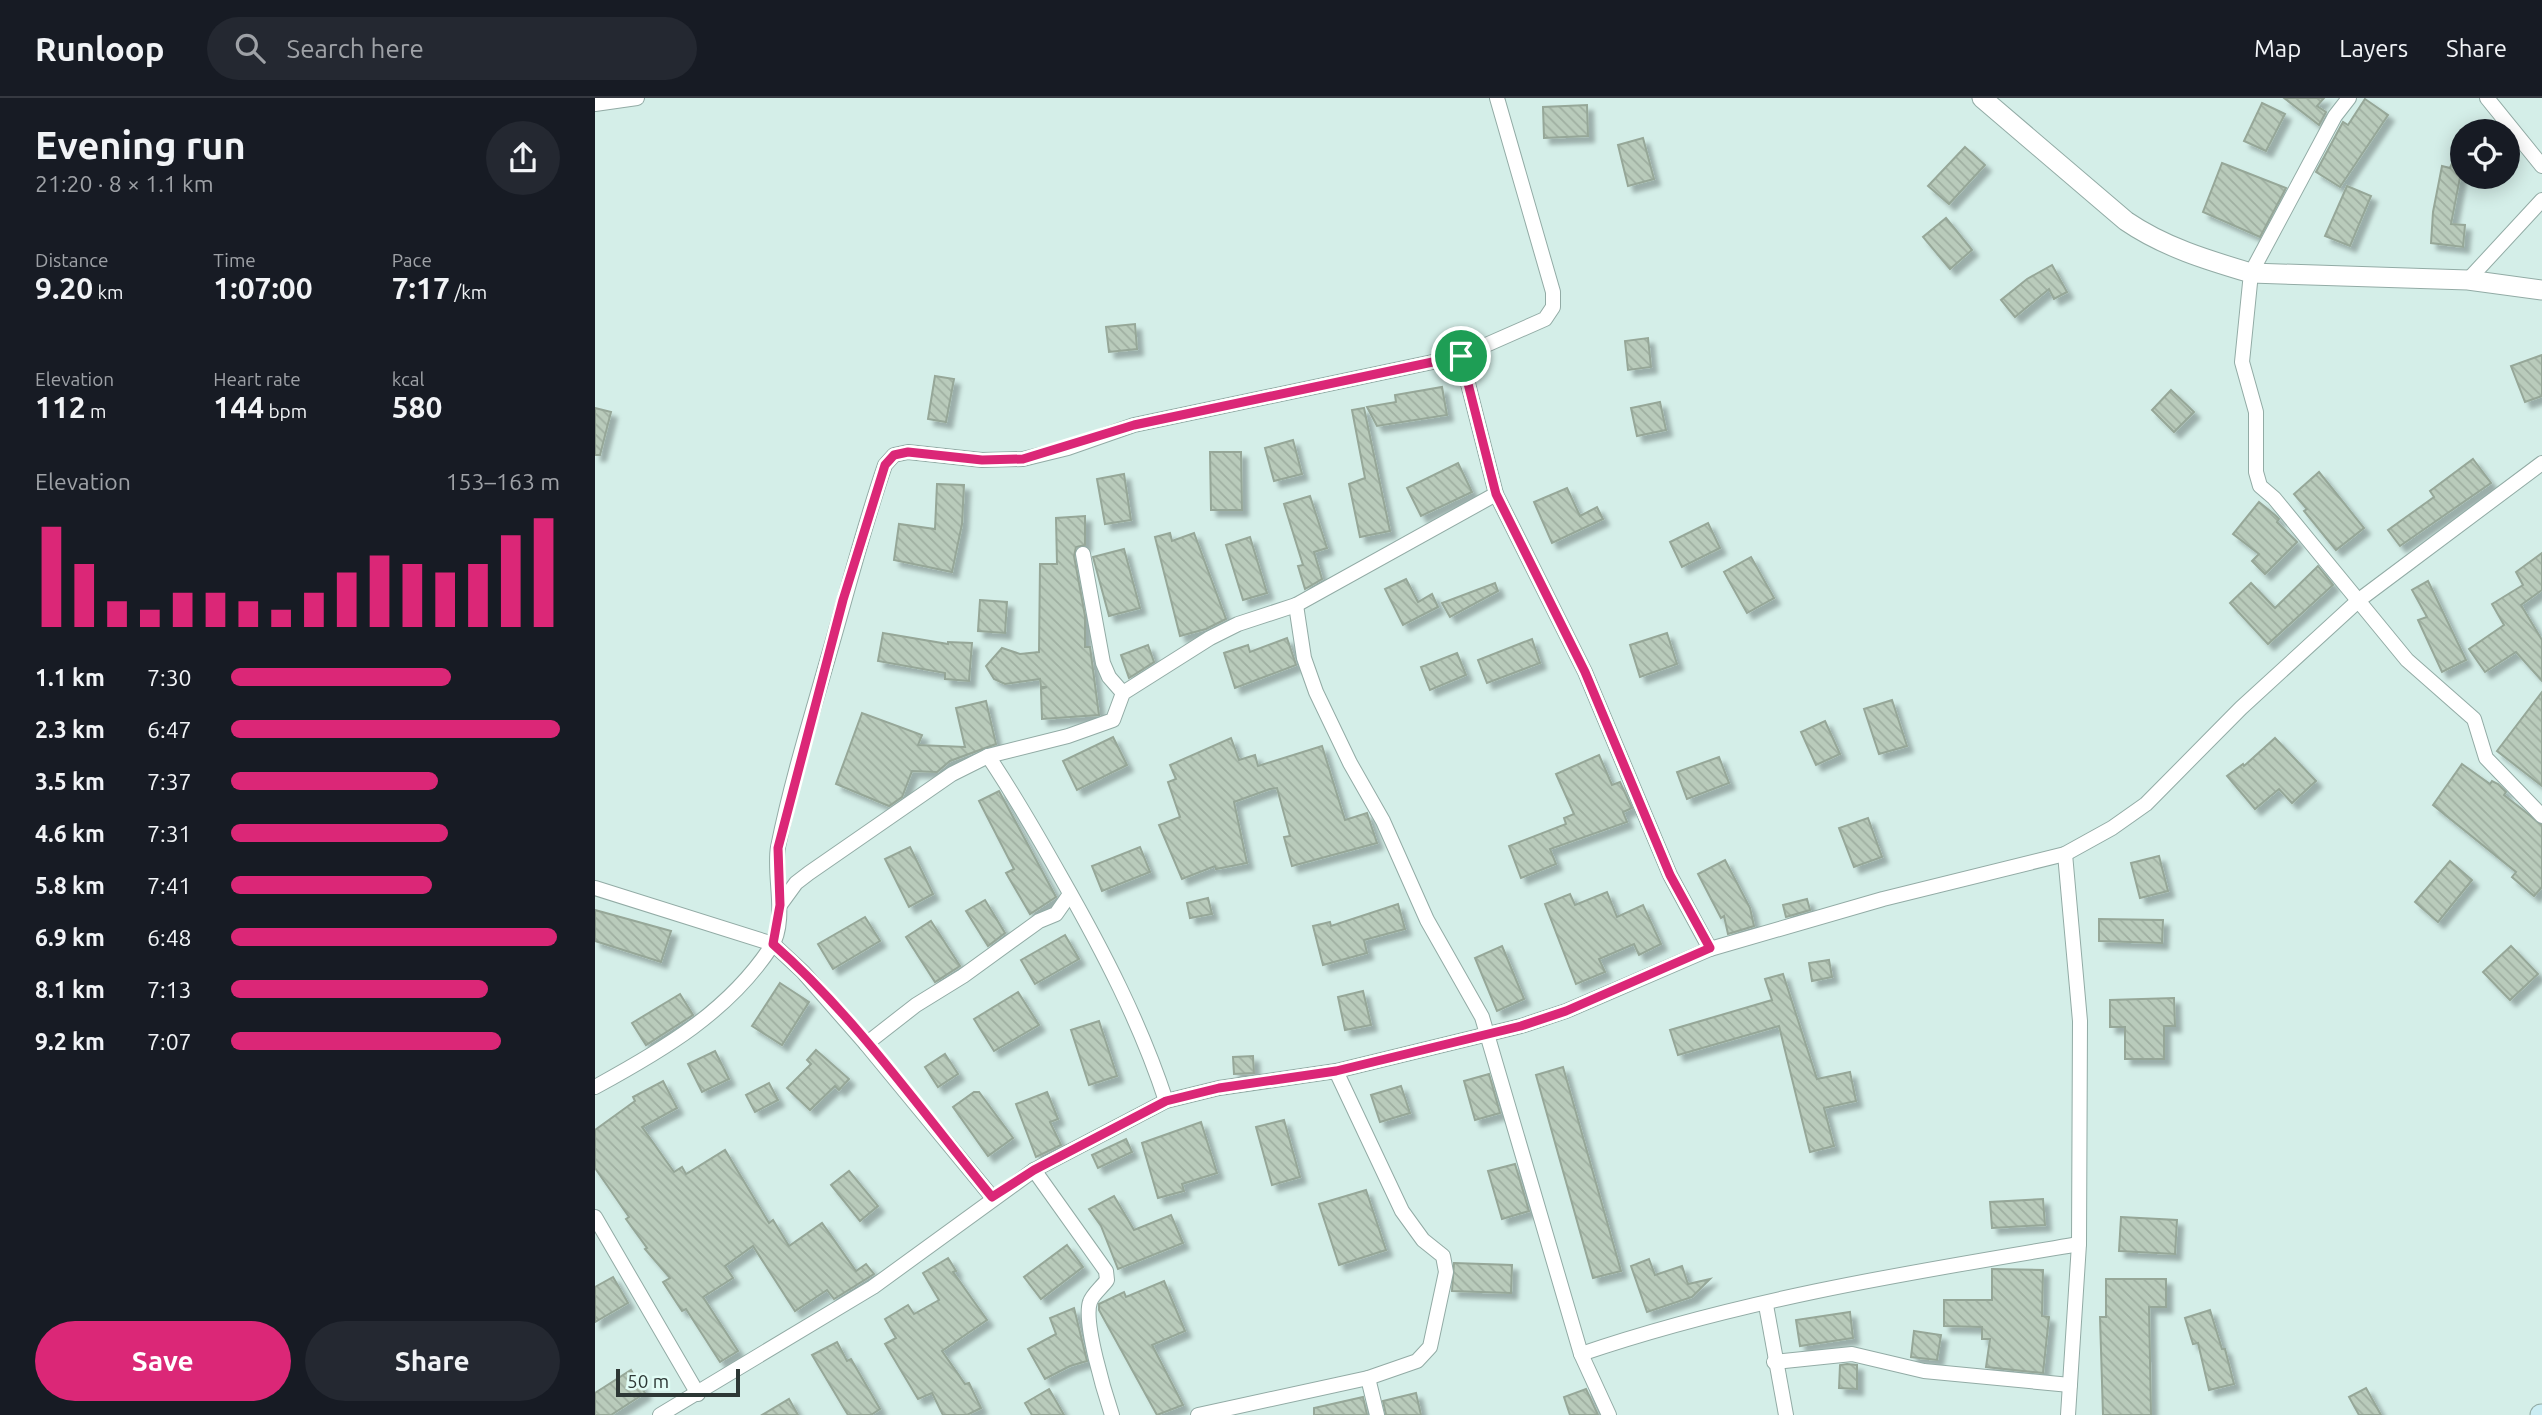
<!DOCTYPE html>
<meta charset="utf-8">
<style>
:root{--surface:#171b24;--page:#242831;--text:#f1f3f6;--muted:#9ea1a6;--line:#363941;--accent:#db2777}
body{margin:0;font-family:Ubuntu,sans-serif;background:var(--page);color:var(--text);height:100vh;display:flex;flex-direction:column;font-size:26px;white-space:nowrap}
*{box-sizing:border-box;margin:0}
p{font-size:23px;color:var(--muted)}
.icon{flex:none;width:38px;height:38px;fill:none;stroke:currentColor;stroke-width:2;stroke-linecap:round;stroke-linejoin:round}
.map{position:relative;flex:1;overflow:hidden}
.panel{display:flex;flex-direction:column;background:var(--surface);width:595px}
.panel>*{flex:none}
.controls{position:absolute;left:1855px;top:21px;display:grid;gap:14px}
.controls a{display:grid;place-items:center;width:70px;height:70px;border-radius:50%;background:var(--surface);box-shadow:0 4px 18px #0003;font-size:35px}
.scale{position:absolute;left:21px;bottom:18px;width:124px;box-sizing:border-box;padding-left:7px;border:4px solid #2d3735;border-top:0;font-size:19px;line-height:24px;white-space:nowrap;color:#2d3735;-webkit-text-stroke:5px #e1fcf5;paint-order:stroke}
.pin{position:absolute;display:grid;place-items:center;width:60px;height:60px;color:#fff;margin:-30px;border:4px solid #fff;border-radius:50%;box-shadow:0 2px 7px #0007}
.round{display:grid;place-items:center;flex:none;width:74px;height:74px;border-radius:37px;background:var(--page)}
.summary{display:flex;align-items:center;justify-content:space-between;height:119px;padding:0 35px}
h1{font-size:38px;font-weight:600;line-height:52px}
.metrics{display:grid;grid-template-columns:repeat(3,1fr);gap:10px;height:119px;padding:7px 35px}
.metrics div{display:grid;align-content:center}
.metrics b{font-size:30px;font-weight:600}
.metrics small{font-size:19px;font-weight:400}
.metrics p{font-size:19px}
.chart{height:196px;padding:14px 35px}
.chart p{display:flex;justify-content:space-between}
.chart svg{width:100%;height:126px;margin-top:7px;stroke:var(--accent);stroke-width:6}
.action{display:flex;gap:14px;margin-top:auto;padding:14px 35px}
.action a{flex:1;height:80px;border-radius:42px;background:var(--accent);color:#fff;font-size:28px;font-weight:600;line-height:80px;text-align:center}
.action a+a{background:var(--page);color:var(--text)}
ul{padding:0 35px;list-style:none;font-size:23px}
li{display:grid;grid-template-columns:112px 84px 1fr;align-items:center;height:52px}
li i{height:18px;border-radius:9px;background:var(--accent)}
header{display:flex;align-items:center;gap:42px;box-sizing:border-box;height:98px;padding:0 35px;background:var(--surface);border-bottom:2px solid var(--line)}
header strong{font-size:33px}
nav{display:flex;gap:38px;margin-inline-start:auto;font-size:24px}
.search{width:490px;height:63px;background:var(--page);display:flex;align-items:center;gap:18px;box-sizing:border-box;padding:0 24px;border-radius:38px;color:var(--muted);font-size:26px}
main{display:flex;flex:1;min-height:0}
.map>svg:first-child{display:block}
</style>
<header>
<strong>Runloop</strong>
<div class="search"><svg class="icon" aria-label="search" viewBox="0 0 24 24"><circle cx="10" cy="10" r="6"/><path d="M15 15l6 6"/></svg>Search here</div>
<nav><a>Map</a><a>Layers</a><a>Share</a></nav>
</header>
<main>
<section class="panel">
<div class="summary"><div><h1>Evening run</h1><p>21:20 · 8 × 1.1 km</p></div><a class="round"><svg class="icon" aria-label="share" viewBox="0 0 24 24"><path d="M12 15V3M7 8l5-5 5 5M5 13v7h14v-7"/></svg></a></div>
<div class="metrics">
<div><p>Distance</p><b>9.20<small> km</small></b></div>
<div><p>Time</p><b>1:07:00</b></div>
<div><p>Pace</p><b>7:17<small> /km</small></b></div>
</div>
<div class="metrics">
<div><p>Elevation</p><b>112<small> m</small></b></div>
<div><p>Heart rate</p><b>144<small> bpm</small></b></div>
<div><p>kcal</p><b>580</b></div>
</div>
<div class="chart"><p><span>Elevation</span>153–163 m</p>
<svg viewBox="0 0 160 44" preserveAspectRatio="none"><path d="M5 44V9M15 44V22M25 44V35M35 44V38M45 44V32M55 44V32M65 44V35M75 44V38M85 44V32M95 44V25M105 44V19M115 44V22M125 44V25M135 44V22M145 44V12M155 44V6"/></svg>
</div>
<ul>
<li><b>1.1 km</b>7:30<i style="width:67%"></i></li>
<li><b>2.3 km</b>6:47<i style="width:100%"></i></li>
<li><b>3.5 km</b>7:37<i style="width:63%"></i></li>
<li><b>4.6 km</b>7:31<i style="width:66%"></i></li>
<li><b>5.8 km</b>7:41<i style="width:61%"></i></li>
<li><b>6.9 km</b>6:48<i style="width:99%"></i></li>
<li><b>8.1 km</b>7:13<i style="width:78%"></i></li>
<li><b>9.2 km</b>7:07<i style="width:82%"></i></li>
</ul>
<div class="action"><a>Save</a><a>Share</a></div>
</section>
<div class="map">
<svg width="1947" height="1317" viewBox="0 0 1947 1317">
<defs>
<pattern id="building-back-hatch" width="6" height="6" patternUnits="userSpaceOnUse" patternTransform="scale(1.75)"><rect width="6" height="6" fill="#b9cbbb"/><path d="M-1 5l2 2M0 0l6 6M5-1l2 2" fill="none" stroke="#9fafa1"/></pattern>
<filter id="shadow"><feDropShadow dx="6" dy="6" stdDeviation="2" flood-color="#0004"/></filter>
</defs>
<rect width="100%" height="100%" fill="#d4eee8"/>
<g fill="url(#building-back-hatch)" stroke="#96a798" stroke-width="2" filter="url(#shadow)">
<polygon points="1689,0 1729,0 1722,8 1731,14 1724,27"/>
<polygon points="1770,1 1793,17 1745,89 1721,74 1748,24 1753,27"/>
<polygon points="1667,5 1690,16 1671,53 1649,43"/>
<polygon points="992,7 993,38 949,40 948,9"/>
<polygon points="1048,40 1059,81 1033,88 1023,47"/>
<polygon points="1867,42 1867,69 1856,126 1870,127 1868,149 1836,145 1838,114 1847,68 1855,70"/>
<polygon points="1370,49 1390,67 1354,106 1333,88"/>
<polygon points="1627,65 1691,90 1665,139 1608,114"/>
<polygon points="1752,88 1776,98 1755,148 1730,138"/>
<polygon points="1351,120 1377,152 1355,171 1328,139"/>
<polygon points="1457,167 1472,194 1459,201 1454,191 1420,219 1406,202 1432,181"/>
<polygon points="540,226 542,251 514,254 511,229"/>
<polygon points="1053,240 1056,269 1033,272 1030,243"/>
<polygon points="1947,257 1947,298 1930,304 1916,268"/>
<polygon points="340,278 359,281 351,324 333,321"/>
<polygon points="847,289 852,317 782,328 772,309 801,304 800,297"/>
<polygon points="1576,292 1599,314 1579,334 1557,312"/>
<polygon points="1065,304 1071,332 1042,338 1036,310"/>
<polygon points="0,310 16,314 5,357 0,357"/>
<polygon points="769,310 795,433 765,439 754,386 770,380 757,312"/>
<polygon points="698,342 707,376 679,383 670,350"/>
<polygon points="615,354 646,354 647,412 616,412"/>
<polygon points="1878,361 1896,385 1805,448 1793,432 1839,399 1835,393"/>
<polygon points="863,365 877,394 826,418 812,390"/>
<polygon points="1724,374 1769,430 1741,452 1709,413 1712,411 1699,396"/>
<polygon points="529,376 536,422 510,426 502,381"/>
<polygon points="342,386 369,387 367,426 357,474 299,462 304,426 340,431"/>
<polygon points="972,390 985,418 1002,409 1008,421 957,445 939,404"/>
<polygon points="715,398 732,450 719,454 727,481 710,491 703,468 708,467 689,406"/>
<polygon points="1664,404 1680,417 1684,421 1682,424 1702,444 1670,476 1657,463 1664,456 1638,436"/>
<polygon points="490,418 490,447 481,449 479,458 490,518 490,549 495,549 504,617 447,621 446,591 452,589 446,589 445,581 410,586 399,581 391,568 407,550 425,556 444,554 445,466 462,466 461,420"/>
<polygon points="1113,425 1125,450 1087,469 1075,444"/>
<polygon points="575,435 577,443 599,435 631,521 611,531 585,538 560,439"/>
<polygon points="655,439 672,495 648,502 631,447"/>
<polygon points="529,451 545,510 514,518 498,459"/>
<polygon points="1947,455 1947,492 1926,507 1947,542 1947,583 1921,554 1890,574 1874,551 1909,527 1897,506 1928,487 1921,474"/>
<polygon points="1156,459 1179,500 1152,515 1129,474"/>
<polygon points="1723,468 1738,487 1673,546 1635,505 1656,485 1680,510"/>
<polygon points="811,481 823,504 837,496 843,509 808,527 790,491"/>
<polygon points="1833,483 1871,562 1847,574 1823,522 1832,519 1817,492"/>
<polygon points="900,485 903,493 855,519 847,505"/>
<polygon points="385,502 412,504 410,535 383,533"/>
<polygon points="288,535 353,546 353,544 377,545 374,583 350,581 350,575 283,563"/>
<polygon points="1072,535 1082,566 1045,579 1035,547"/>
<polygon points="692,540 701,567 640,590 629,555 653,547 655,554"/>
<polygon points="937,541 945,565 892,585 883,562"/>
<polygon points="553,547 559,564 534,580 526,557"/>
<polygon points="862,555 871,577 835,592 826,569"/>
<polygon points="1947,594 1947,688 1902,653"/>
<polygon points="1297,602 1312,648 1284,656 1269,611"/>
<polygon points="391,603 401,646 355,663 342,674 317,673 307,699 294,708 241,686 267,615 327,637 323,647 370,649 361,610"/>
<polygon points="1230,623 1245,656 1221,667 1206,634"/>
<polygon points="518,639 532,667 482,692 468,663"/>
<polygon points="636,640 644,662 660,657 663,668 727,648 750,722 772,715 782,745 697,768 689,739 695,738 682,690 675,691 639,704 652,765 621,771 620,768 587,781 564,727 585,719 573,684 581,681 575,667"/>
<polygon points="1680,640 1721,683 1697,705 1684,691 1660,711 1632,678 1648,666 1649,668"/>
<polygon points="1004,657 1017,687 1025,684 1037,710 1028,714 1032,724 955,751 961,766 926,780 914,748 971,726 969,720 979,716 961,676"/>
<polygon points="1124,659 1134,685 1092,701 1082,674"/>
<polygon points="1867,666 1895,686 1897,683 1903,686 1911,694 1909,697 1947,727 1947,789 1939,798 1917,779 1921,774 1838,707"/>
<polygon points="404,693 461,799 435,816 411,775 419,771 384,703"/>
<polygon points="1273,720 1287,759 1259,769 1244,730"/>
<polygon points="315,749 338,796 314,809 290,761"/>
<polygon points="545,749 555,774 507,793 497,768"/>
<polygon points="1564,758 1573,793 1545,800 1536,765"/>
<polygon points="1130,762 1155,810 1159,828 1133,836 1129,818 1126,820 1103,776"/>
<polygon points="1855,763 1877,782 1843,824 1820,804"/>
<polygon points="1012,794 1022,819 1048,807 1066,846 1044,857 1039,846 1004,861 1010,874 981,886 950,806 975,796 980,807"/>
<polygon points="613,800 617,816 595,820 592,805"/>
<polygon points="1212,801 1215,812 1191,819 1188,807"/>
<polygon points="390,802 410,835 393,848 371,813"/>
<polygon points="803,806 810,831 769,842 772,855 728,867 718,828 735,824 736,828"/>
<polygon points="0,812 76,833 66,864 0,843"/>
<polygon points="270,819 285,843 238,871 223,846"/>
<polygon points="1504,821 1568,822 1567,845 1504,843"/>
<polygon points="336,823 365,868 340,884 311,839"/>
<polygon points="470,837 484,861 440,886 426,862"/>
<polygon points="907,848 929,901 902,913 880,860"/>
<polygon points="1916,848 1943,876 1915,902 1888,874"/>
<polygon points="1234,862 1237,879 1217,883 1214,865"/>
<polygon points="1188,876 1222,981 1255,974 1261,1003 1229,1010 1239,1048 1215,1054 1184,928 1083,957 1075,932 1177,902 1170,881"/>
<polygon points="185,885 214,904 187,947 157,928"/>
<polygon points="768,893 776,927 750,932 743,899"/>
<polygon points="423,894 444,927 399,953 379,921"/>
<polygon points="85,896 98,917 51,947 37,925"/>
<polygon points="1579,900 1580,928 1569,928 1569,961 1530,961 1530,929 1515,929 1515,902"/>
<polygon points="504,923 522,978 494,987 476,932"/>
<polygon points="221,952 254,981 244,992 240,988 215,1012 192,990 216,966 212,962"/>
<polygon points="120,953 134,981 107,994 93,966"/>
<polygon points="350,956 363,976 343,989 330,969"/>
<polygon points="658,958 659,975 639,976 638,959"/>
<polygon points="968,969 1026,1173 998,1180 941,977"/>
<polygon points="894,976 905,1015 880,1022 869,983"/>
<polygon points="68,983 82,1010 47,1029 79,1074 87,1069 91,1076 130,1052 174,1125 178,1122 194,1148 227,1125 261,1173 271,1166 279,1176 239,1201 232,1192 200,1213 158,1148 130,1168 138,1180 108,1199 143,1253 125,1264 91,1211 87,1213 68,1184 75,1180 50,1151 52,1150 31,1121 34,1119 0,1070 0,1032 40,1003 38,999"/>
<polygon points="174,985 183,1002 160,1014 151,997"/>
<polygon points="806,988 815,1015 785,1024 776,997"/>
<polygon points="379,994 384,994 418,1040 393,1058 358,1009"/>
<polygon points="452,994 463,1021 455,1024 466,1047 441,1059 421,1006"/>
<polygon points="689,1022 705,1079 677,1087 661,1029"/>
<polygon points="606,1024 622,1075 587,1086 589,1093 563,1100 547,1045"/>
<polygon points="531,1041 537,1054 503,1070 497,1057"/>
<polygon points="920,1066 934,1113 907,1121 893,1073"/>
<polygon points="254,1073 283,1108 265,1123 236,1087"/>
<polygon points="771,1092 791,1152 744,1167 724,1106"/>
<polygon points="519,1098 539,1132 576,1117 588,1145 523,1171 506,1128 494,1111"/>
<polygon points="1448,1101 1450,1127 1397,1130 1395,1104"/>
<polygon points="1526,1119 1582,1122 1580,1156 1524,1153"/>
<polygon points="472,1147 488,1169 446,1201 429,1179"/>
<polygon points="353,1160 361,1173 358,1174 392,1222 347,1253 370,1286 374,1285 386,1310 372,1317 348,1317 337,1295 323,1301 290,1246 301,1240 290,1221 313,1207 319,1216 344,1202 328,1175"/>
<polygon points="1054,1161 1060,1177 1087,1168 1093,1186 1115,1181 1097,1199 1052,1214 1036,1168"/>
<polygon points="859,1165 917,1167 916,1195 857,1193"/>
<polygon points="1397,1171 1448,1172 1447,1218 1454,1219 1448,1275 1391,1269 1395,1241 1387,1241 1387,1229 1349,1228 1349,1202 1397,1202"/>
<polygon points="18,1179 33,1205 0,1224 0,1189"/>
<polygon points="1511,1181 1571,1181 1571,1209 1554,1209 1556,1317 1508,1317 1505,1219 1511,1219"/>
<polygon points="569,1183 590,1233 557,1247 588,1307 562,1317 504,1212 504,1206 529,1194 531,1199"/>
<polygon points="479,1210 492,1263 475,1268 450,1281 433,1251 461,1236 455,1220"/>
<polygon points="1615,1212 1627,1251 1630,1251 1639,1286 1614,1292 1603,1245 1598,1246 1590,1220"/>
<polygon points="1255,1214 1258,1240 1205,1248 1201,1222"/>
<polygon points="1319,1233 1346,1237 1342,1262 1316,1259"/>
<polygon points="242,1244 252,1263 256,1261 285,1311 276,1317 253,1317 217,1257"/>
<polygon points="1252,1266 1262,1267 1262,1291 1244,1290 1245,1267"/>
<polygon points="36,1272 50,1295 16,1317 0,1317 0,1295"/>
<polygon points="1771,1290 1786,1317 1764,1317 1754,1299"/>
<polygon points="454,1291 469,1317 437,1317 430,1305"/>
<polygon points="991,1291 1003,1317 975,1317 969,1299"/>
<polygon points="821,1295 826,1317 791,1317 788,1303"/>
<polygon points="768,1299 772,1317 719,1317 719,1310"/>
<polygon points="194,1301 203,1317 167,1317"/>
</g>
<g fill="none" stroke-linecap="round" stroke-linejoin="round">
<defs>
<g id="minor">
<polyline points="1754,0 1740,18 1656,175 1647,264 1661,314 1661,374 1665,388 1679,400 1812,562 1879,621 1891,660 1947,718"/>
<polyline points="1892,0 1947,68"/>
<polyline points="0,6 42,0"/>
<polyline points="1873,182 1947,102"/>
<polyline points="866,258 901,396 990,574 1075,777 1115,851"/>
<polyline points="488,456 508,565 514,579 528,595"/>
<polyline points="701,507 709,560 721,594 755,665 788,723 832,822 887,919 986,1256 1014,1317"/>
<path d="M393,658C420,698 444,740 467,781C508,853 545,924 571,1003"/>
<polyline points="1470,756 1485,923 1484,1146 1473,1317"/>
<polyline points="0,790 178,846 208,874 271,946 397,1099"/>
<polyline points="185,807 201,785 214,775 357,676 393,658 473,638 518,622 528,595 615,540 643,526 701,507 901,396"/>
<polyline points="271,946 321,907 368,878 444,823 461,816 475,796"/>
<path d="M0,989C68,952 133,914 176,849C193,823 178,778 183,749C196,685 215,623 233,560C252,495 268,431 290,367L299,357L313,354L387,362L428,361L473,350L539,327L866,258L950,221L958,209V194L902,0"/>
<path d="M439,1072L511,1173L512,1182C507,1189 497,1197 495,1204C488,1224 510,1296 517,1317"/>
<polyline points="0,1119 103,1296"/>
<polyline points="1171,1207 1191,1317"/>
<path d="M986,1256C1147,1201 1317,1174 1484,1146"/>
<polyline points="1179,1264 1257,1256 1329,1273 1475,1287"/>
<polyline points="773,1280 782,1317"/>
<polyline points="65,1317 278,1189 439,1072 571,1003 624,990 741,973 926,928 971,913 1115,851 1288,801 1470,756 1517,730 1551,706 1646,610 1764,502 1947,365"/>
<polyline points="603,1317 773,1280 822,1263 835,1249 851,1174 848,1158 828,1142 807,1113 741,973"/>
</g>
<path id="tertiary" d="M1387,0L1531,123C1569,149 1612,162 1656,175L1873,182L1947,192"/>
<polyline id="secondary" points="1946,1317 1947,1317"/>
</defs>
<use href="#minor" stroke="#92aba5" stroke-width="16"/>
<use href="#tertiary" stroke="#92aba5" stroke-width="21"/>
<use href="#secondary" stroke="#92aba5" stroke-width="23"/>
<use href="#minor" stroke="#fff" stroke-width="14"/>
<use href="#tertiary" stroke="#fff" stroke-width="19"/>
<use href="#secondary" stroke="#caedf3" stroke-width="21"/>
</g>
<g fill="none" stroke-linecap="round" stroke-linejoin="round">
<defs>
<path id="route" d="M866,258L901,396L990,574L1075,777L1115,850L971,913L926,928L741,973L624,990L571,1003L439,1072L397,1099C327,1014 261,919 178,846L185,807L183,750L248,502L290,367L299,357L313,354L387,362L428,361L539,327Z"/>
</defs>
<use href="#route" stroke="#fff" stroke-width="14"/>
<use href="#route" stroke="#db2777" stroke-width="9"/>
</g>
</svg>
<div class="controls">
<a><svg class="icon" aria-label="locate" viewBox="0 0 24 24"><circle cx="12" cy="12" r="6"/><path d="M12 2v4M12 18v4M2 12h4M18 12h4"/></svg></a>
</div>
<div class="scale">50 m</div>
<div class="pin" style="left:866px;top:258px;background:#1e9e55"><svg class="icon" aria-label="arrive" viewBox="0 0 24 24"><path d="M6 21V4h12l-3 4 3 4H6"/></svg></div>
</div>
</main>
